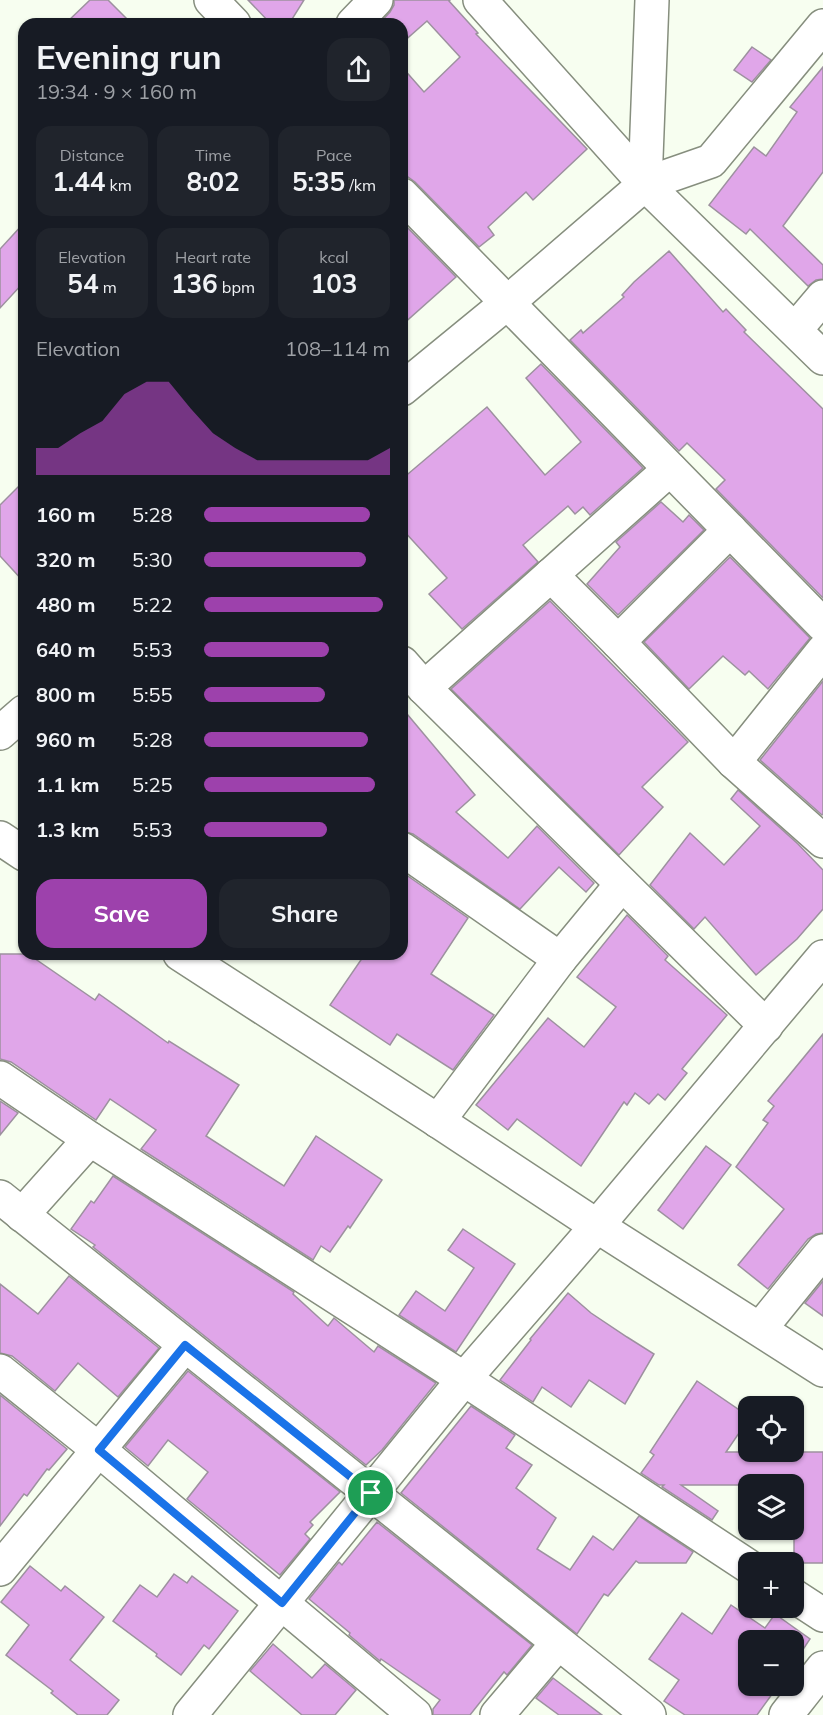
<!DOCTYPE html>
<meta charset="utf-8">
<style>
:root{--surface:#171b24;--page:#20242c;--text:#f1f3f6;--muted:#9ea1a6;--accent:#9d41ac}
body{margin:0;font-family:Mulish,sans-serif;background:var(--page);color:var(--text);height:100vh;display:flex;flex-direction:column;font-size:22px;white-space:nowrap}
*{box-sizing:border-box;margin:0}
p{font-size:20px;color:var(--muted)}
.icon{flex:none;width:33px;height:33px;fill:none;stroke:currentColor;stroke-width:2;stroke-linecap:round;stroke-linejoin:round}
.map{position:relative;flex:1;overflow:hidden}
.drawer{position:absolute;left:18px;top:18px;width:390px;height:942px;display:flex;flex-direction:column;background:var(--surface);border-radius:18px;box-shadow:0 2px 4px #0004}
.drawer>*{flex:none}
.buttons{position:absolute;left:738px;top:1396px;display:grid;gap:12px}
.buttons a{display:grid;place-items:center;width:66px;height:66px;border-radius:12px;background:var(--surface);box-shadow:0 2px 4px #0004;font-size:30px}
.pin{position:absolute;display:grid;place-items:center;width:51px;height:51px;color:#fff;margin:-26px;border:3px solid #fff;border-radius:50%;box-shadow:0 2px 6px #0007}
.round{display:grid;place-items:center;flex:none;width:63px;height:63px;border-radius:18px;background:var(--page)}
.overview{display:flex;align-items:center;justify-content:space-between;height:102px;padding:0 18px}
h1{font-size:33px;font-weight:700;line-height:45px}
.figures{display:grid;grid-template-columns:repeat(3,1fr);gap:9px;height:102px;padding:6px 18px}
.figures div{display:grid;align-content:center;border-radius:15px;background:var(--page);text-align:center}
.figures b{font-size:26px;font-weight:700}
.figures small{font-size:16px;font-weight:400}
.figures p{font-size:16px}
.chart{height:168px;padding:12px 18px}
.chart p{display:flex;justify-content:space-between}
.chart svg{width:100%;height:108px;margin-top:6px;fill:var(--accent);opacity:.7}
.action{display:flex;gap:12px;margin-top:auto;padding:12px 18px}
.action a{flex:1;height:69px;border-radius:18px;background:var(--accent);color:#fff;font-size:24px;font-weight:700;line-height:69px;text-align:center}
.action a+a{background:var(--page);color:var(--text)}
ul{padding:0 18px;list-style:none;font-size:20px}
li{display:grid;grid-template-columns:96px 72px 1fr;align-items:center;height:45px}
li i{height:15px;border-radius:8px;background:var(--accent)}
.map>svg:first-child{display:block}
</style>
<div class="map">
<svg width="823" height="1715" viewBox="0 0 823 1715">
<rect width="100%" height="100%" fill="#f7fef0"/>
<g fill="#e0a6e9" stroke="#9d919f" stroke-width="1.5">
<polygon points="90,0 108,0 132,24 65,24"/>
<polygon points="248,0 304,0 289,24 271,24"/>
<polygon points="394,0 450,0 449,1 478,33 476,34 587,149 533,200 526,192 488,227 494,235 479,247 415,182 408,177 402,177 402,67 424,92 460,57 427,21 402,43 402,24 379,24 390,12 394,5"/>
<polygon points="752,47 771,60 752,82 734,70"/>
<polygon points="823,67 823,172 783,226 823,265 823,279 816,280 808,286 750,229 746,234 709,205 754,147 766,156 797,112 790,107"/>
<polygon points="402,222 456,277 402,325"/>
<polygon points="24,223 24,282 0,308 0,249"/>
<polygon points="669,251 723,312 726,309 746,330 744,332 823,409 823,598 716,489 725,480 687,443 679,451 570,340 581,330 583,333 624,297 622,295 634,282"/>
<polygon points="541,364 643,468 590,515 583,507 575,514 568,506 523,545 538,562 462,629 429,594 447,578 402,529 402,479 487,407 545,475 581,442 526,378"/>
<polygon points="24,481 24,582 0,556 0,505"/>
<polygon points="661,502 683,522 689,515 704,530 618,615 587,584 620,547 616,542"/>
<polygon points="730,557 810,638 768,689 749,671 745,675 723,656 689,689 644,642"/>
<polygon points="550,601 688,742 642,787 663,807 619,855 451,689"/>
<polygon points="823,681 823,814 822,815 760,760"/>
<polygon points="402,708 475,795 456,812 508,858 537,826 594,883 586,892 559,867 520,909 413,834 402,831"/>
<polygon points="738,790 798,844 823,870 823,909 797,939 756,975 705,917 694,929 650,885 690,833 724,865 760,826 731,799"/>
<polygon points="402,872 468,918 431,974 494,1015 453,1070 397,1034 390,1045 330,1005 365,954 402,954"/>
<polygon points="627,915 668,956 665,960 727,1015 682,1069 687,1073 665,1100 658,1094 649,1104 635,1093 627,1105 624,1102 581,1166 517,1119 508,1130 476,1105 548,1018 584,1047 616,1007 577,977"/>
<polygon points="0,954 28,954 95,1000 99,994 168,1043 169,1041 239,1085 206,1136 284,1186 316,1136 382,1180 350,1228 348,1226 330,1252 321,1246 313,1260 141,1149 156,1130 110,1099 96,1120 11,1062 0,1059"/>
<polygon points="823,1034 823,1233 816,1234 808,1239 768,1289 738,1265 784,1209 736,1167 768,1123 763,1120 774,1106 768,1101"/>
<polygon points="0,1101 18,1113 0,1135"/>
<polygon points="706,1146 731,1165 683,1229 658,1210"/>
<polygon points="113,1176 294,1292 293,1294 328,1326 334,1318 374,1352 378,1346 436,1383 382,1450 366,1465 93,1247 95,1245 71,1229 91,1201 94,1203"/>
<polygon points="463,1229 515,1264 456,1352 399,1315 416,1291 445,1311 474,1268 448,1250"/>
<polygon points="69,1276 159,1348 118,1397 78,1363 55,1391 12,1356 0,1353 0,1284 38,1314"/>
<polygon points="823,1281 823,1316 805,1303"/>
<polygon points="568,1293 591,1313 627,1337 654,1354 625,1404 589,1380 571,1407 542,1387 533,1402 500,1380 531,1340 530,1339"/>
<polygon points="188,1371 340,1492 310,1522 313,1525 305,1534 310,1539 280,1575 187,1499 208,1472 168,1440 148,1466 125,1447"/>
<polygon points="697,1381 748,1416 748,1420 726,1452 823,1452 823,1563 794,1563 794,1485 681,1485 718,1511 712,1520 662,1487 664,1485 659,1485 641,1473 654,1455 650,1452"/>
<polygon points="0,1395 67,1449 49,1470 47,1469 27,1496 24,1494 0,1526"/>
<polygon points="471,1406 515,1435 506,1448 532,1465 516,1488 556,1518 537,1549 570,1570 593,1536 613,1550 639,1516 693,1552 686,1563 639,1563 636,1561 608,1596 604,1594 577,1634 401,1493"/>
<polygon points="377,1522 532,1645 507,1675 504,1672 470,1715 433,1715 433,1709 440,1700 381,1659 380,1661 349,1635 350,1633 309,1599 339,1562 342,1565"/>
<polygon points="30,1566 61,1591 65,1586 104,1617 70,1660 119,1700 107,1715 78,1715 51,1693 53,1691 6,1655 29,1625 1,1602"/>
<polygon points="174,1574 187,1583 192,1576 238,1611 209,1649 204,1645 181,1675 156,1656 157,1654 113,1621 140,1585 157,1597"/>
<polygon points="731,1605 765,1628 775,1614 810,1639 794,1663 794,1641 748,1641 748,1686 778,1686 757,1715 685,1715 664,1701 679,1680 649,1659 682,1613 712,1634"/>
<polygon points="273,1644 312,1678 325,1664 356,1690 335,1715 302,1715 250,1671"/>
<polygon points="553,1678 602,1715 559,1715 536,1698"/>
</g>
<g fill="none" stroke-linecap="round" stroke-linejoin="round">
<defs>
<g id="minor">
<polyline points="211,0 234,24"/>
<polyline points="480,0 645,184 823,358"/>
<polyline points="353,24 376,0"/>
<polyline points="645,184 652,0"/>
<polyline points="402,195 823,625"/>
<polyline points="795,330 823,297"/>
<polyline points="402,389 507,303 645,184 711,161 823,26"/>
<polyline points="551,575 618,642 734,762 823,841"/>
<polyline points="618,642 730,530"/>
<polyline points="402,663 424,688 766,1026"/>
<polyline points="424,688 670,469"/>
<polyline points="0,733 24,712"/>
<polyline points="734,762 823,651"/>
<polyline points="0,838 24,854"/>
<polyline points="402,849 560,959"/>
<polyline points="180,954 438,1121 597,1226 823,1370"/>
<polyline points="0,1078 90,1139 464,1379 748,1566"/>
<polyline points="438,1121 560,959 622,884"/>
<polyline points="0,1197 649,1715"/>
<polyline points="22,1215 90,1139"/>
<polyline points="760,1329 823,1251"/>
<polyline points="0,1371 99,1450 415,1715"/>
<polyline points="0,1569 185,1345"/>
<polyline points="794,1596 823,1615"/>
<polyline points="190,1715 464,1379 597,1226 823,957"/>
<polyline points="497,1715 558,1643"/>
<polyline points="786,1715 823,1668"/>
</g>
</defs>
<use href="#minor" stroke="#868e7e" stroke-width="36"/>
<use href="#minor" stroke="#fff" stroke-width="33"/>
</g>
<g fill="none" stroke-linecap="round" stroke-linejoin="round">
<defs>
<polygon id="route" points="185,1345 371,1493 282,1603 99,1450"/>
</defs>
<use href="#route" stroke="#fff" stroke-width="12"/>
<use href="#route" stroke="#1a73e8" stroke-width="8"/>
</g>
</svg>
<div class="buttons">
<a><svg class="icon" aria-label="locate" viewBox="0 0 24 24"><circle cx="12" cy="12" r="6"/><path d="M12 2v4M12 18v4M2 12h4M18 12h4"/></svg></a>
<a><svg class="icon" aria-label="layers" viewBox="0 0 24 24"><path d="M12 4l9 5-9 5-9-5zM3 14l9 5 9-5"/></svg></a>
<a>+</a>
<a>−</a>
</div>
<div class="pin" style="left:371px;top:1493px;background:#1e9e55"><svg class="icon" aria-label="arrive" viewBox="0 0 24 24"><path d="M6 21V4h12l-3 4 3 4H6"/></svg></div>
<section class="drawer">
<div class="overview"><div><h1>Evening run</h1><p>19:34 · 9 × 160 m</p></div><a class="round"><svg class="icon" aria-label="share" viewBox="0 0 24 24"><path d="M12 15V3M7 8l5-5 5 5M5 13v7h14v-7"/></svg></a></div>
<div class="figures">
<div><p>Distance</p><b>1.44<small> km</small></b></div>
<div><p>Time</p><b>8:02</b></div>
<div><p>Pace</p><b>5:35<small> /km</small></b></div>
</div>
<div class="figures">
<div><p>Elevation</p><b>54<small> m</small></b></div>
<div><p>Heart rate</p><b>136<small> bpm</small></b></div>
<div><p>kcal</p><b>103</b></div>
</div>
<div class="chart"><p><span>Elevation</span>108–114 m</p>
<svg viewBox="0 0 160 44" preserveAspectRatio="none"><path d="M0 44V33L10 33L20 27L30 22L40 11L50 6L60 6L70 17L80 27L90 33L100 38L110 38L120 38L130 38L140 38L150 38L160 33V44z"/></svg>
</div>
<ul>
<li><b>160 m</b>5:28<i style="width:89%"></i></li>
<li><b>320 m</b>5:30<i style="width:87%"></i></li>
<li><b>480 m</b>5:22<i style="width:96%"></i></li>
<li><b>640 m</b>5:53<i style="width:67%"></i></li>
<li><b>800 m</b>5:55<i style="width:65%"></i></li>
<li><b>960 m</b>5:28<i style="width:88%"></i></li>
<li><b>1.1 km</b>5:25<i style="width:92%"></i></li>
<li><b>1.3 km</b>5:53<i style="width:66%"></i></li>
</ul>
<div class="action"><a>Save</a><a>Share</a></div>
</section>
</div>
